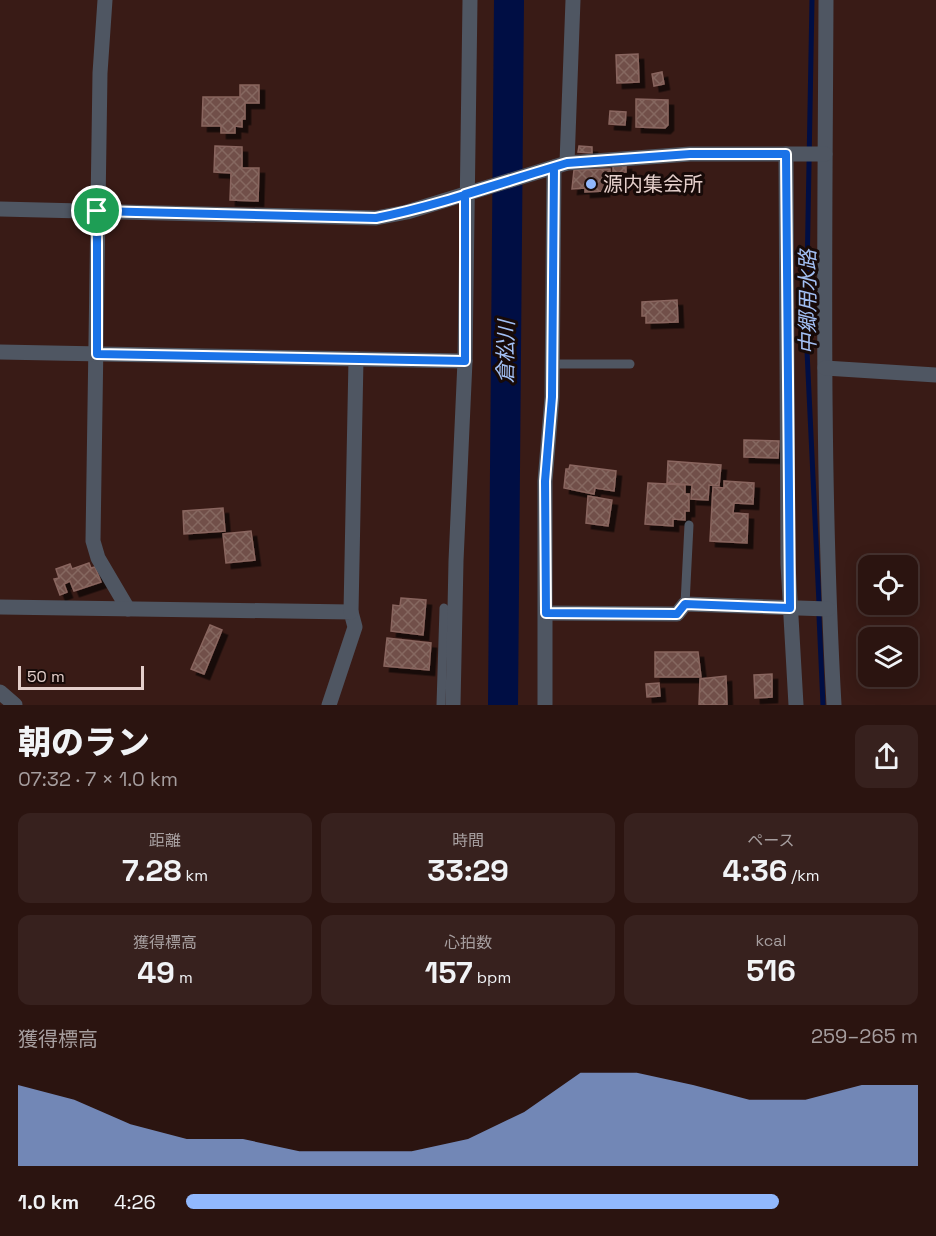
<!DOCTYPE html>
<html lang="ja">
<meta charset="utf-8">
<style>
:root{--surface:#2b1410;--page:#37211e;--text:#f1f3f6;--muted:#a69e9f;--line:#473330;--accent:#91b8fd}
body{margin:0;font-family:"Space Grotesk","Noto Sans JP",sans-serif;background:var(--page);color:var(--text);height:100vh;display:flex;flex-direction:column;font-size:22px;white-space:nowrap}
*{box-sizing:border-box;margin:0}
p{font-size:20px;color:var(--muted)}
.icon{flex:none;width:33px;height:33px;fill:none;stroke:currentColor;stroke-width:2;stroke-linecap:round;stroke-linejoin:round}
.map{position:relative;height:705px;overflow:hidden}
.panel{display:flex;flex-direction:column;background:var(--surface);flex:1}
.panel>*{flex:none}
.controls{position:absolute;left:858px;top:555px;display:grid;gap:12px}
.controls a{display:grid;place-items:center;width:60px;height:60px;border-radius:12px;background:var(--surface);box-shadow:0 3px 15px #0003,0 0 0 2px var(--line);font-size:30px}
.scale{position:absolute;left:18px;bottom:15px;width:126px;box-sizing:border-box;padding-left:6px;border:3px solid #e4cfcb;border-top:0;font-size:16px;line-height:21px;white-space:nowrap;color:#e4cfcb;-webkit-text-stroke:4px #170a08;paint-order:stroke}
.pin{position:absolute;display:grid;place-items:center;width:51px;height:51px;color:#fff;margin:-26px;border:3px solid #fff;border-radius:50%;box-shadow:0 2px 6px #0007}
.round{display:grid;place-items:center;flex:none;width:63px;height:63px;border-radius:12px;background:var(--page)}
.headline{display:flex;align-items:center;justify-content:space-between;height:102px;padding:0 18px}
h1{font-size:33px;font-weight:800;line-height:45px}
.stats{display:grid;grid-template-columns:repeat(3,1fr);gap:9px;height:102px;padding:6px 18px}
.stats div{display:grid;align-content:center;border-radius:12px;background:var(--page);text-align:center}
.stats b{font-size:30px;font-weight:800}
.stats small{font-size:16px;font-weight:400}
.stats p{font-size:16px}
.chart{height:168px;padding:12px 18px}
.chart p{display:flex;justify-content:space-between}
.chart svg{width:100%;height:108px;margin-top:6px;fill:var(--accent);opacity:.7}
ul{padding:0 18px;list-style:none;font-size:20px}
li{display:grid;grid-template-columns:96px 72px 1fr;align-items:center;height:45px}
li i{height:15px;border-radius:8px;background:var(--accent)}
.map>svg:first-child{display:block}
</style>
<div class="map">
<svg width="936" height="705" viewBox="0 0 936 705">
<defs>
<pattern id="building-cross-hatch" width="8" height="8" patternUnits="userSpaceOnUse" patternTransform="scale(1.5)"><rect width="8" height="8" fill="#714f48"/><path d="M0 0l8 8M0 8l8-8" fill="none" stroke="#856761"/></pattern>
<filter id="shadow"><feDropShadow dx="5.5" dy="5.5" stdDeviation="0" flood-color="#0009"/></filter>
</defs>
<rect width="100%" height="100%" fill="#391b16"/>
<g fill="none" stroke-linecap="round" stroke-linejoin="round">
<g stroke="#000e44" stroke-width="5">
<polyline points="812,0 806,330 819,603"/>
<polyline points="819,616 823,705"/>
</g>
<polyline stroke="#000e44" stroke-width="30" points="503,705 509,0"/>
</g>
<g fill="url(#building-cross-hatch)" stroke="#89655e" stroke-width="1.5" filter="url(#shadow)">
<polygon points="638,54 639,82 617,83 616,55"/>
<polygon points="662,72 664,84 654,86 652,74"/>
<polygon points="240,85 259,85 259,103 245,103 245,119 242,119 242,127 235,126 235,133 221,133 221,126 202,126 203,97 240,97"/>
<polygon points="636,99 668,100 668,125 665,128 636,127"/>
<polygon points="610,111 626,112 625,125 609,124"/>
<polygon points="215,146 242,147 242,168 259,168 258,201 230,200 231,173 214,172"/>
<polygon points="579,146 592,147 592,153 578,152"/>
<polygon points="626,164 626,172 613,173 613,165"/>
<polygon points="610,169 611,187 604,188 604,191 585,192 585,188 572,189 574,170"/>
<polygon points="677,300 678,322 646,323 646,316 642,316 642,302"/>
<polygon points="744,440 779,441 778,458 744,457"/>
<polygon points="668,461 721,465 719,486 709,485 708,500 691,499 692,485 667,483"/>
<polygon points="570,465 616,471 614,491 595,488 594,494 564,488 566,469 569,469"/>
<polygon points="724,481 754,483 753,504 734,503 733,513 748,514 747,543 710,541 713,487 724,488"/>
<polygon points="648,483 685,485 685,494 689,494 689,511 685,511 685,520 673,519 673,526 645,524"/>
<polygon points="588,496 612,500 608,526 586,523"/>
<polygon points="223,508 225,531 184,534 183,511"/>
<polygon points="251,531 255,560 226,563 223,534"/>
<polygon points="89,563 91,568 95,567 101,582 74,591 70,581 64,584 67,592 60,595 54,579 59,578 56,569 70,564 72,569"/>
<polygon points="401,598 426,600 423,635 391,631 393,605 400,606"/>
<polygon points="210,625 222,630 204,674 191,669"/>
<polygon points="387,638 431,643 429,670 384,666"/>
<polygon points="655,652 698,652 701,677 655,677"/>
<polygon points="772,674 772,697 755,698 754,675"/>
<polygon points="726,676 727,705 699,705 700,679"/>
<polygon points="659,683 660,696 647,697 646,684"/>
</g>
<g fill="none" stroke-linecap="round" stroke-linejoin="round">
<g stroke="#4f5662" stroke-width="9">
<polyline points="553,364 630,364"/>
<polyline points="685,604 689,525"/>
<polyline points="441,705 444,608"/>
</g>
<g stroke="#4f5662" stroke-width="15">
<polyline points="105,0 100,73 93,541 98,558 128,609"/>
<path d="M826,0C825,235 821,470 834,705"/>
<polyline points="786,154 788,564 796,705"/>
<polyline points="567,163 573,0"/>
<polyline points="0,209 376,218 407,212 567,163 690,154 825,154"/>
<polyline points="0,352 465,361"/>
<polyline points="825,368 936,375"/>
<polyline points="0,607 351,612 355,627 329,705"/>
<polyline points="351,612 356,359"/>
<polyline points="546,613 677,614 685,604 828,609"/>
<polyline points="0,692 15,705"/>
<polyline points="453,705 456,561 465,361 470,0"/>
<polyline points="545,705 545,481 552,397 554,167"/>
</g>
</g>
<g fill="none" stroke-linecap="round" stroke-linejoin="round">
<defs>
<path id="route" d="M97,211V354L465,361V194L567,163L690,154H786L790,608L685,604L677,614L546,613L545,481L552,397L554,167C495,185 436,206 376,218L97,211"/>
</defs>
<use href="#route" stroke="#fff" stroke-width="12"/>
<use href="#route" stroke="#1a73e8" stroke-width="8"/>
</g>
<circle fill="#91b8fd" stroke="#170a08" stroke-width="2" cx="591" cy="184" r="6"/>
<g text-anchor="middle" stroke-width="6" stroke-linejoin="round" paint-order="stroke">
<g font-size="20" fill="#e4cfcb" stroke="#170a08" text-anchor="start">
<text x="603" y="191">源内集会所</text>
</g>
<g font-size="21" font-style="italic" fill="#a2bff3" stroke="#170a08">
<text transform="translate(808 302) rotate(-90)" y="7">中郷用水路</text>
<text transform="translate(506 352) rotate(-89)" y="7">倉松川</text>
</g>
</g>
</svg>
<div class="controls">
<a><svg class="icon" aria-label="locate" viewBox="0 0 24 24"><circle cx="12" cy="12" r="6"/><path d="M12 2v4M12 18v4M2 12h4M18 12h4"/></svg></a>
<a><svg class="icon" aria-label="layers" viewBox="0 0 24 24"><path d="M12 4l9 5-9 5-9-5zM3 14l9 5 9-5"/></svg></a>
</div>
<div class="scale">50 m</div>
<div class="pin" style="left:97px;top:211px;background:#1e9e55"><svg class="icon" aria-label="arrive" viewBox="0 0 24 24"><path d="M6 21V4h12l-3 4 3 4H6"/></svg></div>
</div>
<section class="panel">
<div class="headline"><div><h1>朝のラン</h1><p>07:32 · 7 × 1.0 km</p></div><a class="round"><svg class="icon" aria-label="share" viewBox="0 0 24 24"><path d="M12 15V3M7 8l5-5 5 5M5 13v7h14v-7"/></svg></a></div>
<div class="stats">
<div><p>距離</p><b>7.28<small> km</small></b></div>
<div><p>時間</p><b>33:29</b></div>
<div><p>ペース</p><b>4:36<small> /km</small></b></div>
</div>
<div class="stats">
<div><p>獲得標高</p><b>49<small> m</small></b></div>
<div><p>心拍数</p><b>157<small> bpm</small></b></div>
<div><p>kcal</p><b>516</b></div>
</div>
<div class="chart"><p><span>獲得標高</span>259–265 m</p>
<svg viewBox="0 0 160 44" preserveAspectRatio="none"><path d="M0 44V11L10 17L20 27L30 33L40 33L50 38L60 38L70 38L80 33L90 22L100 6L110 6L120 11L130 17L140 17L150 11L160 11V44z"/></svg>
</div>
<ul>
<li><b>1.0 km</b>4:26<i style="width:81%"></i></li>
</ul>
</section>
